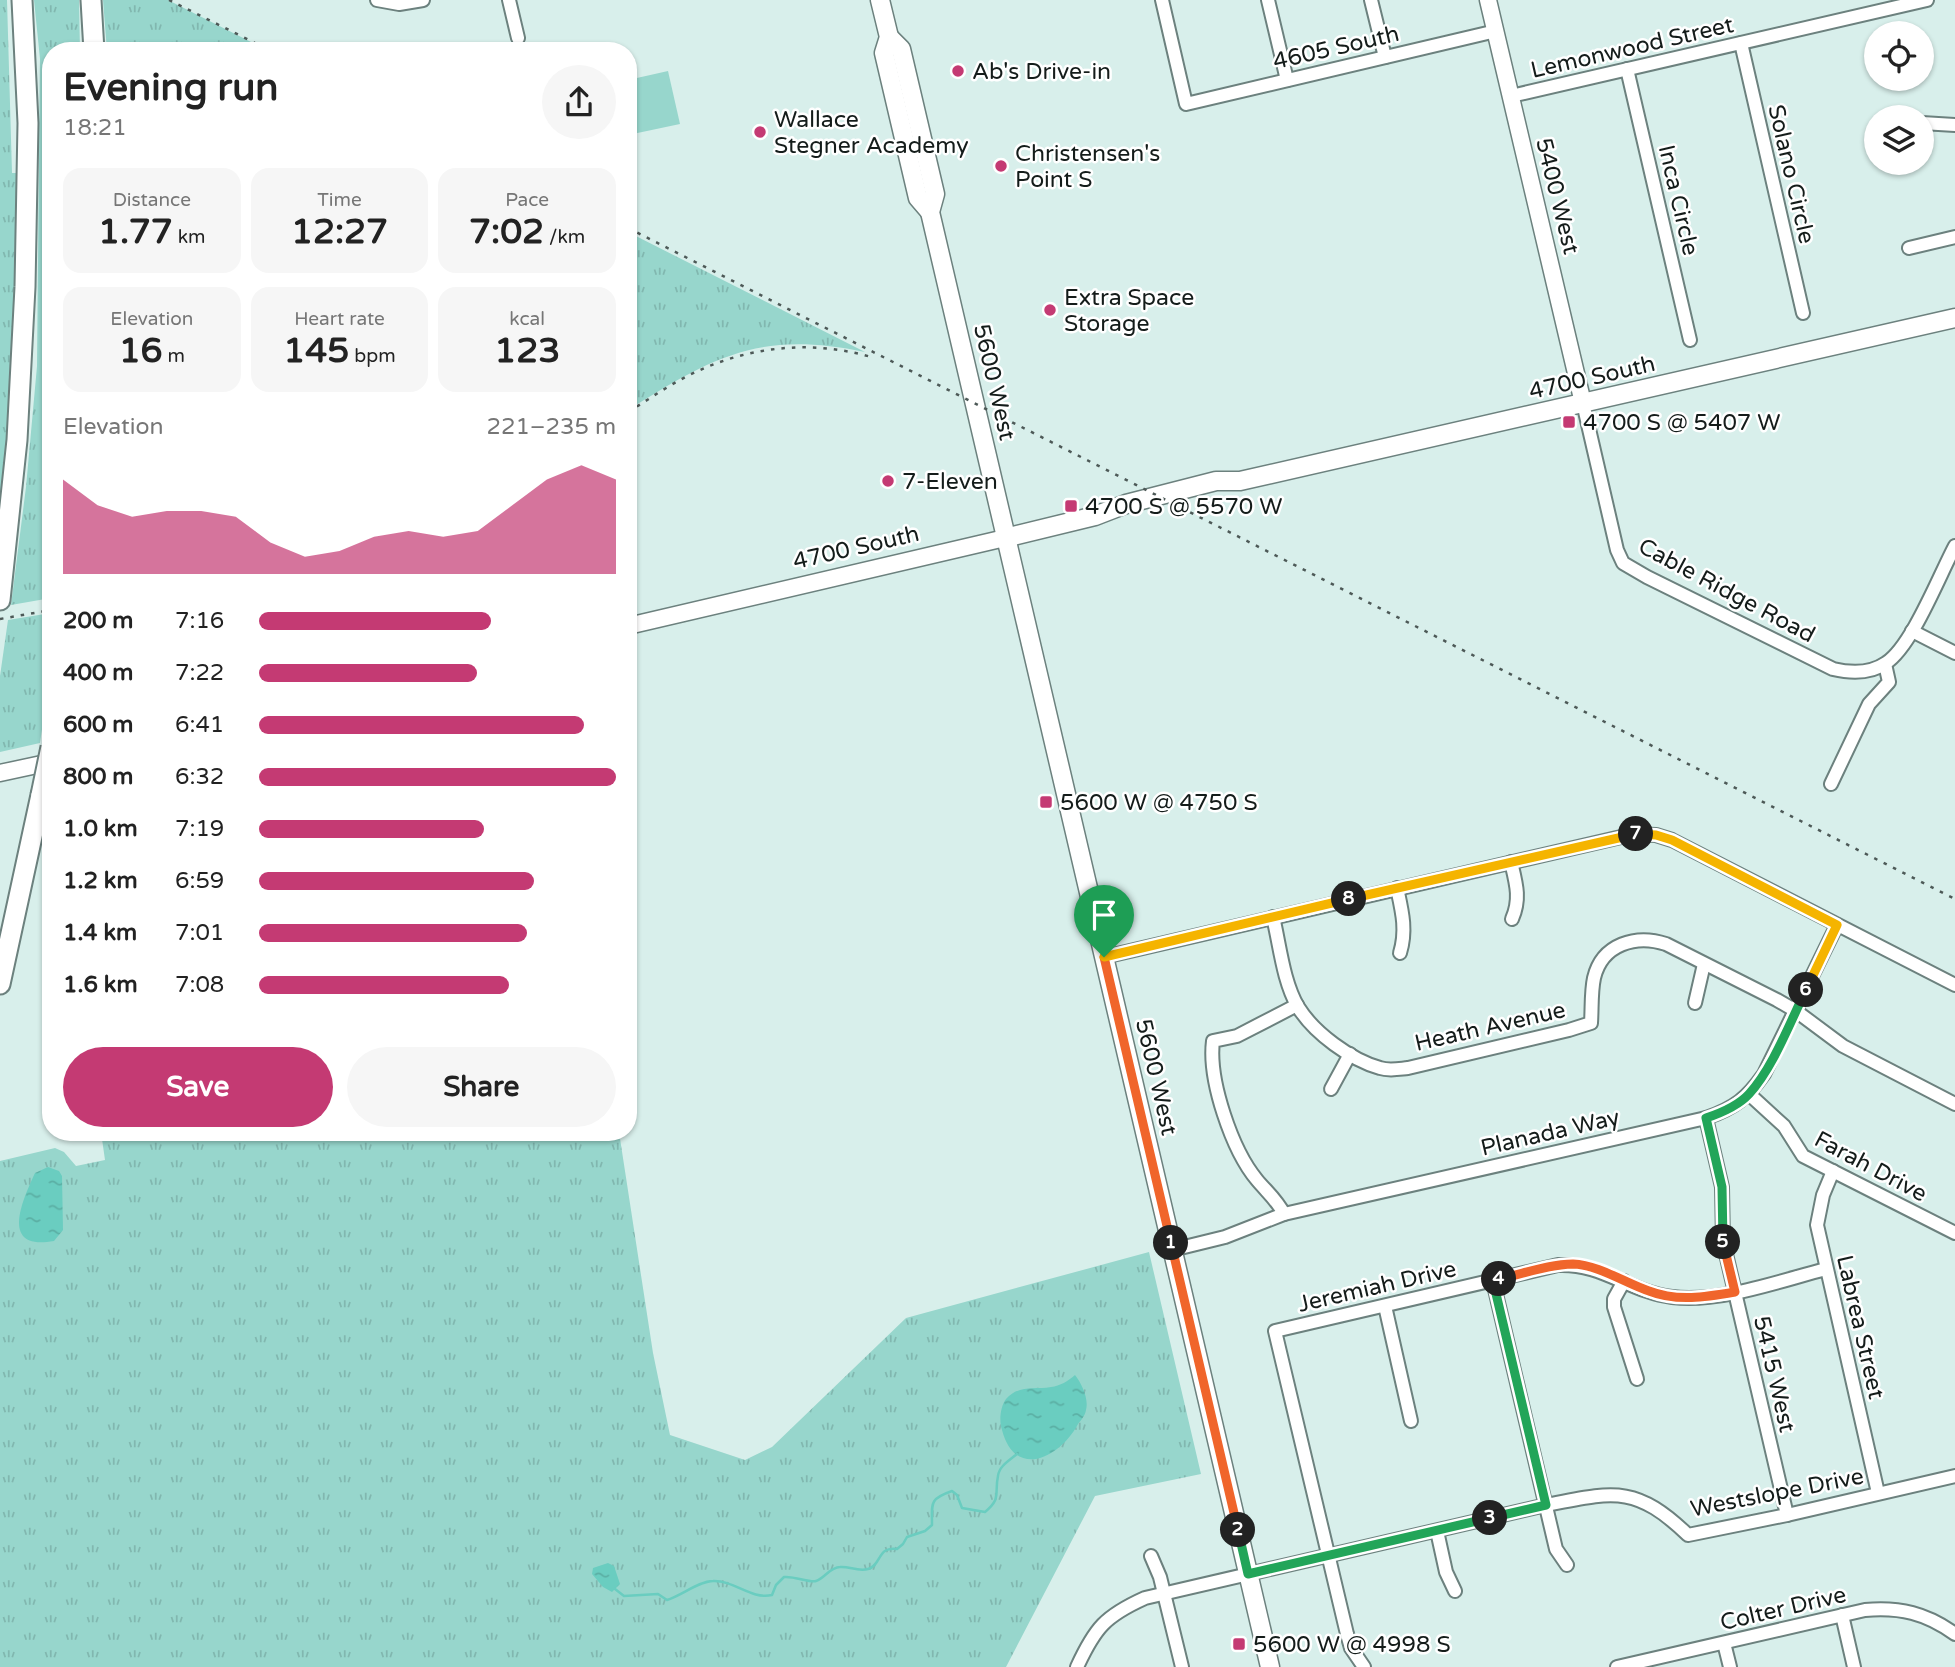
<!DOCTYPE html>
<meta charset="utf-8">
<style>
:root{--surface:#fff;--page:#f6f6f6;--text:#222;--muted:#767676;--accent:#c43a73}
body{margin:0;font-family:"Varela Round",sans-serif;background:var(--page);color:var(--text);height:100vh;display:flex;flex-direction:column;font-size:26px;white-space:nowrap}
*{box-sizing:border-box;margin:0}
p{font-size:23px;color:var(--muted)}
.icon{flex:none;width:38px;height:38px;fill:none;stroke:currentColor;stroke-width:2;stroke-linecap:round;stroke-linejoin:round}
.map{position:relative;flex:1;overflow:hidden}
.side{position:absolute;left:42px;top:42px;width:595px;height:1099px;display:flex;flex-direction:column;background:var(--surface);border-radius:28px;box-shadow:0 2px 5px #0004}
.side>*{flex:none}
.tools{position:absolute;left:1864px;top:21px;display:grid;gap:14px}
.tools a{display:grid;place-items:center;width:70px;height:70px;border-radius:50%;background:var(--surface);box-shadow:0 2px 5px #0004;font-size:35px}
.pin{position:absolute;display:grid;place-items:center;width:60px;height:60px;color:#fff;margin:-72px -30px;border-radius:50% 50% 50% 0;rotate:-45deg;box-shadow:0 0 7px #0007}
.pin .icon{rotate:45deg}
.km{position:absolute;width:35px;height:35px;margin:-18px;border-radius:50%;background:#222;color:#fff;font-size:19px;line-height:35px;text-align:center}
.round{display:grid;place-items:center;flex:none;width:74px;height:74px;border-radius:37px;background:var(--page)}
.head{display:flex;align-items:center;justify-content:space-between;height:119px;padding:0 21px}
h1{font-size:38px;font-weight:800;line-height:52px}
.figures{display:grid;grid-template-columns:repeat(3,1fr);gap:10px;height:119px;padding:7px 21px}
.figures div{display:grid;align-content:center;border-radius:18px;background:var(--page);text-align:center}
.figures b{font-size:35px;font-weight:800}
.figures small{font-size:19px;font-weight:400}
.figures p{font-size:19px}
.chart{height:196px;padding:14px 21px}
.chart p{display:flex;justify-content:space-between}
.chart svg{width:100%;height:126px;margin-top:7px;fill:var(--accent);opacity:.7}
.primary-button{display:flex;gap:14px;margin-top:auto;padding:14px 21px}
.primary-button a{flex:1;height:80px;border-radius:42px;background:var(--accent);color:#fff;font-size:28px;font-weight:800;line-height:80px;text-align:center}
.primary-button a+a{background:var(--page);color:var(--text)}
ul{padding:0 21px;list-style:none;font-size:23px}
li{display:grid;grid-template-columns:112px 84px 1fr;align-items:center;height:52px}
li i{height:18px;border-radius:9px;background:var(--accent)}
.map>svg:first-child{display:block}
</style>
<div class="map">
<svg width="1955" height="1667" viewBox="0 0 1955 1667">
<defs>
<pattern id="grass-tufts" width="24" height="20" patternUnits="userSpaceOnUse" patternTransform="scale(1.75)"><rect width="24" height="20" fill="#97d6cc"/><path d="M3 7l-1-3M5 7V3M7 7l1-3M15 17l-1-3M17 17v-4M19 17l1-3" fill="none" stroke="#81b7af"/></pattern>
<pattern id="water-ripples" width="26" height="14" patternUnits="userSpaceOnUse" patternTransform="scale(1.75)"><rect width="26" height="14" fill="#6acdc0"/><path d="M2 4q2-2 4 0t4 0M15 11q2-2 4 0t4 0" fill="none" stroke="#5bafa4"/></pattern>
</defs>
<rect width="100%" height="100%" fill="#d8efeb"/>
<g fill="url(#grass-tufts)">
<polygon points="0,0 7,0 12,173 16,173 16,192 13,334 4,475 0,498"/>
<polygon points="34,0 79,0 80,51 51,51 51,598 11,605 26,487 37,366 40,59"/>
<polygon points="103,0 168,0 269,51 107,51"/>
<path d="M628,232L865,352C761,330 714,356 628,410Z"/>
<polygon points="51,613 51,668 40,743 0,752 0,676 8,620"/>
<polygon points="101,1132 619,1132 653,1353 670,1435 745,1460 772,1447 906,1318 1149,1252 1201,1474 1095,1496 1006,1667 0,1667 0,1161 55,1148 64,1152 76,1166 105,1160"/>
</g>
<polygon fill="#97d6cc" points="668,71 680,124 628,135 628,80"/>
<g fill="url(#water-ripples)">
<path d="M48,1167L59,1171L62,1176L63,1230L54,1241C0,1251 21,1203 35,1173Z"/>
<path d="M1075,1375C1082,1384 1089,1399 1086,1410C1085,1416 1081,1420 1078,1424C1060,1458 1015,1480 1002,1430C999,1422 1000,1407 1006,1399C1020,1384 1034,1390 1051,1387C1060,1386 1068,1381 1075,1375Z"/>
<polygon points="608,1563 614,1566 620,1584 612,1592 603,1587 592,1574 593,1568"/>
</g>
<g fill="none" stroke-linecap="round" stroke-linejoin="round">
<path stroke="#6acdc0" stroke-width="2.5" d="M615,1589L624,1596L658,1594L667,1600C681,1596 699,1581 713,1581C734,1580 751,1600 772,1595L776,1585L784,1577C795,1576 810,1583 816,1581C825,1578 830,1567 840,1567C849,1566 858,1572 868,1569C882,1565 877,1546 897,1549L903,1544L907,1537L925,1531L932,1525C932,1503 929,1499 952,1491L957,1495L962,1508L985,1512C1002,1498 994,1494 998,1476C999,1466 1010,1460 1017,1454"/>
<defs>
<g id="minor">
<polyline points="377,0 399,4 423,0"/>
<polyline points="509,0 518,38"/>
<polyline points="1162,0 1186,104 1496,31"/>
<polyline points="1268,0 1287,80"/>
<polyline points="1371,0 1385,57"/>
<polyline points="1741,43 1803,313"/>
<polyline points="1627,69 1690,340"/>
<polyline points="1511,96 1927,0"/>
<polyline points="1922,123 1955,125"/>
<polyline points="1909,248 1955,237"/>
<path d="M1583,403L1617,550L1623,563L1647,577L1833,669C1850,673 1870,674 1886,663C1912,646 1939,576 1955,546"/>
<polyline points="1912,631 1955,653"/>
<polyline points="1831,784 1869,704 1889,682 1885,664"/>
<path d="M1511,862C1516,883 1521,899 1512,919"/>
<path d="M1397,888C1402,911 1407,930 1400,953"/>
<path d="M1273,917C1280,946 1283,981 1298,1007C1314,1033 1351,1060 1380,1068C1389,1071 1398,1069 1408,1068L1569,1030L1591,1023C1592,1008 1591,992 1594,978C1602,944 1636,934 1666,944L1777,1000L1796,1011L1843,1046L1955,1104"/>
<polyline points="1104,957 1634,834 1656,835 1672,840 1955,985"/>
<polyline points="1695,1003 1704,964"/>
<polyline points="1331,1089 1350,1054"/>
<polyline points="1749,1094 1784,1126 1803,1156 1955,1233"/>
<polyline points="1706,1118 1722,1187 1723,1241 1787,1515"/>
<polyline points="1833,1171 1823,1195 1817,1225 1878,1493"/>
<path d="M1284,1214C1277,1200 1267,1192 1257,1180C1232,1150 1208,1080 1213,1041L1237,1036L1297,1005"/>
<path d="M1172,1250L1225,1237L1284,1214L1706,1118C1735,1108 1747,1098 1764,1074L1837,925"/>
<polyline points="1493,1281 1556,1549 1567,1565"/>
<polyline points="1624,1281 1614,1299 1614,1307 1637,1379"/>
<polyline points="1385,1306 1411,1421"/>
<polyline points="1437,1531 1446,1572 1455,1591"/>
<polyline points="1151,1556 1160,1577 1182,1667"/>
<polyline points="1842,1615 1854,1667"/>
<polyline points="1724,1643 1730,1667"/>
<path d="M1077,1667C1095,1628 1105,1616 1145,1598L1546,1505C1613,1492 1635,1484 1688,1535L1787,1515L1955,1476"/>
<path d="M1364,1667L1351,1648L1347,1634L1275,1331L1558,1265C1602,1263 1630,1292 1672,1297C1720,1303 1779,1281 1826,1269"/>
<path d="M1617,1667L1865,1610C1900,1607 1926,1613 1955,1634"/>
</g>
<g id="tertiary">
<polyline points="1488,0 1583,403"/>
<polyline points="628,626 1005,538"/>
<polyline points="0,773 51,762"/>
</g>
<g id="secondary">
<polyline points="880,0 889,37 884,53 918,198 930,212"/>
<polyline points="889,37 901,49 935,194 930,212 1270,1667"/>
<polyline points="1005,538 1095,516 1126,504 1216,481 1240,481 1955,318"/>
</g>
<g id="trunk">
<polyline points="91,0 94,51"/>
<polyline points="0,600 17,440 25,287 28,123 22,0"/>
<polyline points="0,984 41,795"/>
</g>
</defs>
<use href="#minor" stroke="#6c817e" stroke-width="16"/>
<use href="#tertiary" stroke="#6c817e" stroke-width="19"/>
<use href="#secondary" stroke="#6c817e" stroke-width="21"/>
<use href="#trunk" stroke="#6c817e" stroke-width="23"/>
<use href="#minor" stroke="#fff" stroke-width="12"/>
<use href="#tertiary" stroke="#fff" stroke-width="16"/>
<use href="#secondary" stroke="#fff" stroke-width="18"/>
<use href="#trunk" stroke="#fff" stroke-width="19"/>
<g stroke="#4d5957" stroke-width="2.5" stroke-dasharray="3.5 7" stroke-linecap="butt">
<polyline points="169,0 271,51"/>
<polyline points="628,228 1955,899"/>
<path d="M628,412C651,398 673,382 698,371C752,346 813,340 871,357"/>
<polyline points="0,619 51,610"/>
</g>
<defs>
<polyline id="trunk-bridge" points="41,795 51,747"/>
</defs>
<use href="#trunk-bridge" stroke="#6c817e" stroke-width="23" stroke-linecap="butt"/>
<use href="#trunk-bridge" stroke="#fff" stroke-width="19"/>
</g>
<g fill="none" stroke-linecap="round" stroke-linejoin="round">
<defs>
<polyline id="split-1" points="1104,957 1171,1243"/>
<polyline id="split-2" points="1171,1243 1238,1530"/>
<polyline id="split-3" points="1238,1530 1248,1574 1490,1518"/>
<polyline id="split-4" points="1490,1518 1546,1505 1493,1281 1499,1279"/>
<path id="split-5" d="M1499,1279C1523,1274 1549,1264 1573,1264C1599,1265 1625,1283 1649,1291C1677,1302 1706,1297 1735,1292L1723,1242"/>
<path id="split-6" d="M1723,1242L1722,1187L1706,1118C1721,1113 1738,1106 1749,1094C1773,1068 1790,1022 1806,990"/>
<polyline id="split-7" points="1636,834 1656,835 1672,840 1837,925 1806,990"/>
<polyline id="split-8" points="1349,899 1636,834"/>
<polyline id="split-9" points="1104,957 1349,899"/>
</defs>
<use href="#split-1" stroke="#fff" stroke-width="14"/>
<use href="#split-2" stroke="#fff" stroke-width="14"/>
<use href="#split-3" stroke="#fff" stroke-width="14"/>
<use href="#split-4" stroke="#fff" stroke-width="14"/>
<use href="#split-5" stroke="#fff" stroke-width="14"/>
<use href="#split-6" stroke="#fff" stroke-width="14"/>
<use href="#split-7" stroke="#fff" stroke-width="14"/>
<use href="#split-8" stroke="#fff" stroke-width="14"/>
<use href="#split-9" stroke="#fff" stroke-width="14"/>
<use href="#split-1" stroke="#f0652b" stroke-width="9"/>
<use href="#split-2" stroke="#f0652b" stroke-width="9"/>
<use href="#split-3" stroke="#22a559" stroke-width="9"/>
<use href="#split-4" stroke="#22a559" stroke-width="9"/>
<use href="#split-5" stroke="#f0652b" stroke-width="9"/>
<use href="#split-6" stroke="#22a559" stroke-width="9"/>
<use href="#split-7" stroke="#f5b400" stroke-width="9"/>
<use href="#split-8" stroke="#f5b400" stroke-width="9"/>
<use href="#split-9" stroke="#f5b400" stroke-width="9"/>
</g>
<g fill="#c43a73" stroke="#fff" stroke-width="2.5">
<circle cx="958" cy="71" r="7"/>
<circle cx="760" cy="132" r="7"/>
<circle cx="1001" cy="166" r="7"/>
<circle cx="1050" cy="310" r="7"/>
<rect x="1562" y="415" width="14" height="14" rx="3.5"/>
<circle cx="888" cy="481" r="7"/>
<rect x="1064" y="499" width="14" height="14" rx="3.5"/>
<rect x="1039" y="795" width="14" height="14" rx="3.5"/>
<rect x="1232" y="1637" width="14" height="14" rx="3.5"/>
</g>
<g text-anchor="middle" stroke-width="5" stroke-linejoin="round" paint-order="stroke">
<g font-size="23" fill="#141c1a" stroke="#fff">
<text transform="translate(1336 47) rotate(-13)" y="8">4605 South</text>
<text transform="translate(1632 47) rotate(-13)" y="8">Lemonwood Street</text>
<text transform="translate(1792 174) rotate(77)" y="8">Solano Circle</text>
<text transform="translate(1558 196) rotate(76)" y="8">5400 West</text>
<text transform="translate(1679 200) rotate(77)" y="8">Inca Circle</text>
<text transform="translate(1592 377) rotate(-13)" y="8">4700 South</text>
<text transform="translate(995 382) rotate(77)" y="8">5600 West</text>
<text transform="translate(856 547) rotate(-13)" y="8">4700 South</text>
<text transform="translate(1727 590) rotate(28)" y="8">Cable Ridge Road</text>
<text transform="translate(1490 1026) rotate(-13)" y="8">Heath Avenue</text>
<text transform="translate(1157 1077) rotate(77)" y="8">5600 West</text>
<text transform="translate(1550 1132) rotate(-13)" y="8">Planada Way</text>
<text transform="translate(1871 1166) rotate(28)" y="8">Farah Drive</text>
<text transform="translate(1377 1286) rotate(-13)" y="8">Jeremiah Drive</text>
<text transform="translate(1861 1327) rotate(77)" y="8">Labrea Street</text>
<text transform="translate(1775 1374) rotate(77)" y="8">5415 West</text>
<text transform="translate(1777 1492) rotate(-11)" y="8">Westslope Drive</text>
<text transform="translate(1783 1608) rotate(-13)" y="8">Colter Drive</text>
</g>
<g font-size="23" fill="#141c1a" stroke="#fff" text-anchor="start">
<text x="972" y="79">Ab's Drive-in</text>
<text x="774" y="127">Wallace<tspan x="774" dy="26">Stegner Academy</tspan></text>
<text x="1015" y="161">Christensen's<tspan x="1015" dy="26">Point S</tspan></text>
<text x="1064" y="305">Extra Space<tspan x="1064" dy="26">Storage</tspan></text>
<text x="1583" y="430">4700 S @ 5407 W</text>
<text x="902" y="489">7-Eleven</text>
<text x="1085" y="514">4700 S @ 5570 W</text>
<text x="1060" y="810">5600 W @ 4750 S</text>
<text x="1253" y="1652">5600 W @ 4998 S</text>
</g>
</g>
</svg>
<div class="tools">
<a><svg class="icon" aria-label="locate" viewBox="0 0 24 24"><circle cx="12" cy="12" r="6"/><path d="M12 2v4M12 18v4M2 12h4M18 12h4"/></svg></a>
<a><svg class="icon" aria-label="layers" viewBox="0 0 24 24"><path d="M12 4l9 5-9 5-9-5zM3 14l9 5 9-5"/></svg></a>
</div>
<div class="pin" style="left:1104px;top:957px;background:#1e9e55"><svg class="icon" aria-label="arrive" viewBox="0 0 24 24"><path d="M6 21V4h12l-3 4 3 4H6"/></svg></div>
<b class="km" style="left:1171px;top:1243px">1</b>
<b class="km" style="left:1238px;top:1530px">2</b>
<b class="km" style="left:1490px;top:1518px">3</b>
<b class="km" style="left:1499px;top:1279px">4</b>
<b class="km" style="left:1723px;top:1242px">5</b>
<b class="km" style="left:1806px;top:990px">6</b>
<b class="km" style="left:1636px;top:834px">7</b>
<b class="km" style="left:1349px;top:899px">8</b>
<section class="side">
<div class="head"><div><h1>Evening run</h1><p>18:21</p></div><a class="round"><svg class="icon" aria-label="share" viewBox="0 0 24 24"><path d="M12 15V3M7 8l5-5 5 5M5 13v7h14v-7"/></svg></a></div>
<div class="figures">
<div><p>Distance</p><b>1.77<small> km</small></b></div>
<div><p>Time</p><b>12:27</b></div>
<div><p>Pace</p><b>7:02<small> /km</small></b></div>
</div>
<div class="figures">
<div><p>Elevation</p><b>16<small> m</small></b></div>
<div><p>Heart rate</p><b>145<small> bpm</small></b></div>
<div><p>kcal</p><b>123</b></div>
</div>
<div class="chart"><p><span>Elevation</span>221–235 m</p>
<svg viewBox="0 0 160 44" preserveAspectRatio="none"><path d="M0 44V11L10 20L20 24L30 22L40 22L50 24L60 33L70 38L80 36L90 31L100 29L110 31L120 29L130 20L140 11L150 6L160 11V44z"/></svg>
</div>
<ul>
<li><b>200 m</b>7:16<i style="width:65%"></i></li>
<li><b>400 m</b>7:22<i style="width:61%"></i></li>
<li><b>600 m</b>6:41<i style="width:91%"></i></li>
<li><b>800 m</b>6:32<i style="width:100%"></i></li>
<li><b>1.0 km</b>7:19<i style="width:63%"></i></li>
<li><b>1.2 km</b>6:59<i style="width:77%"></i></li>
<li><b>1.4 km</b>7:01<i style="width:75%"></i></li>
<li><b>1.6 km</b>7:08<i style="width:70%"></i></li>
</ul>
<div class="primary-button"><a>Save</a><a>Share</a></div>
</section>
</div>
